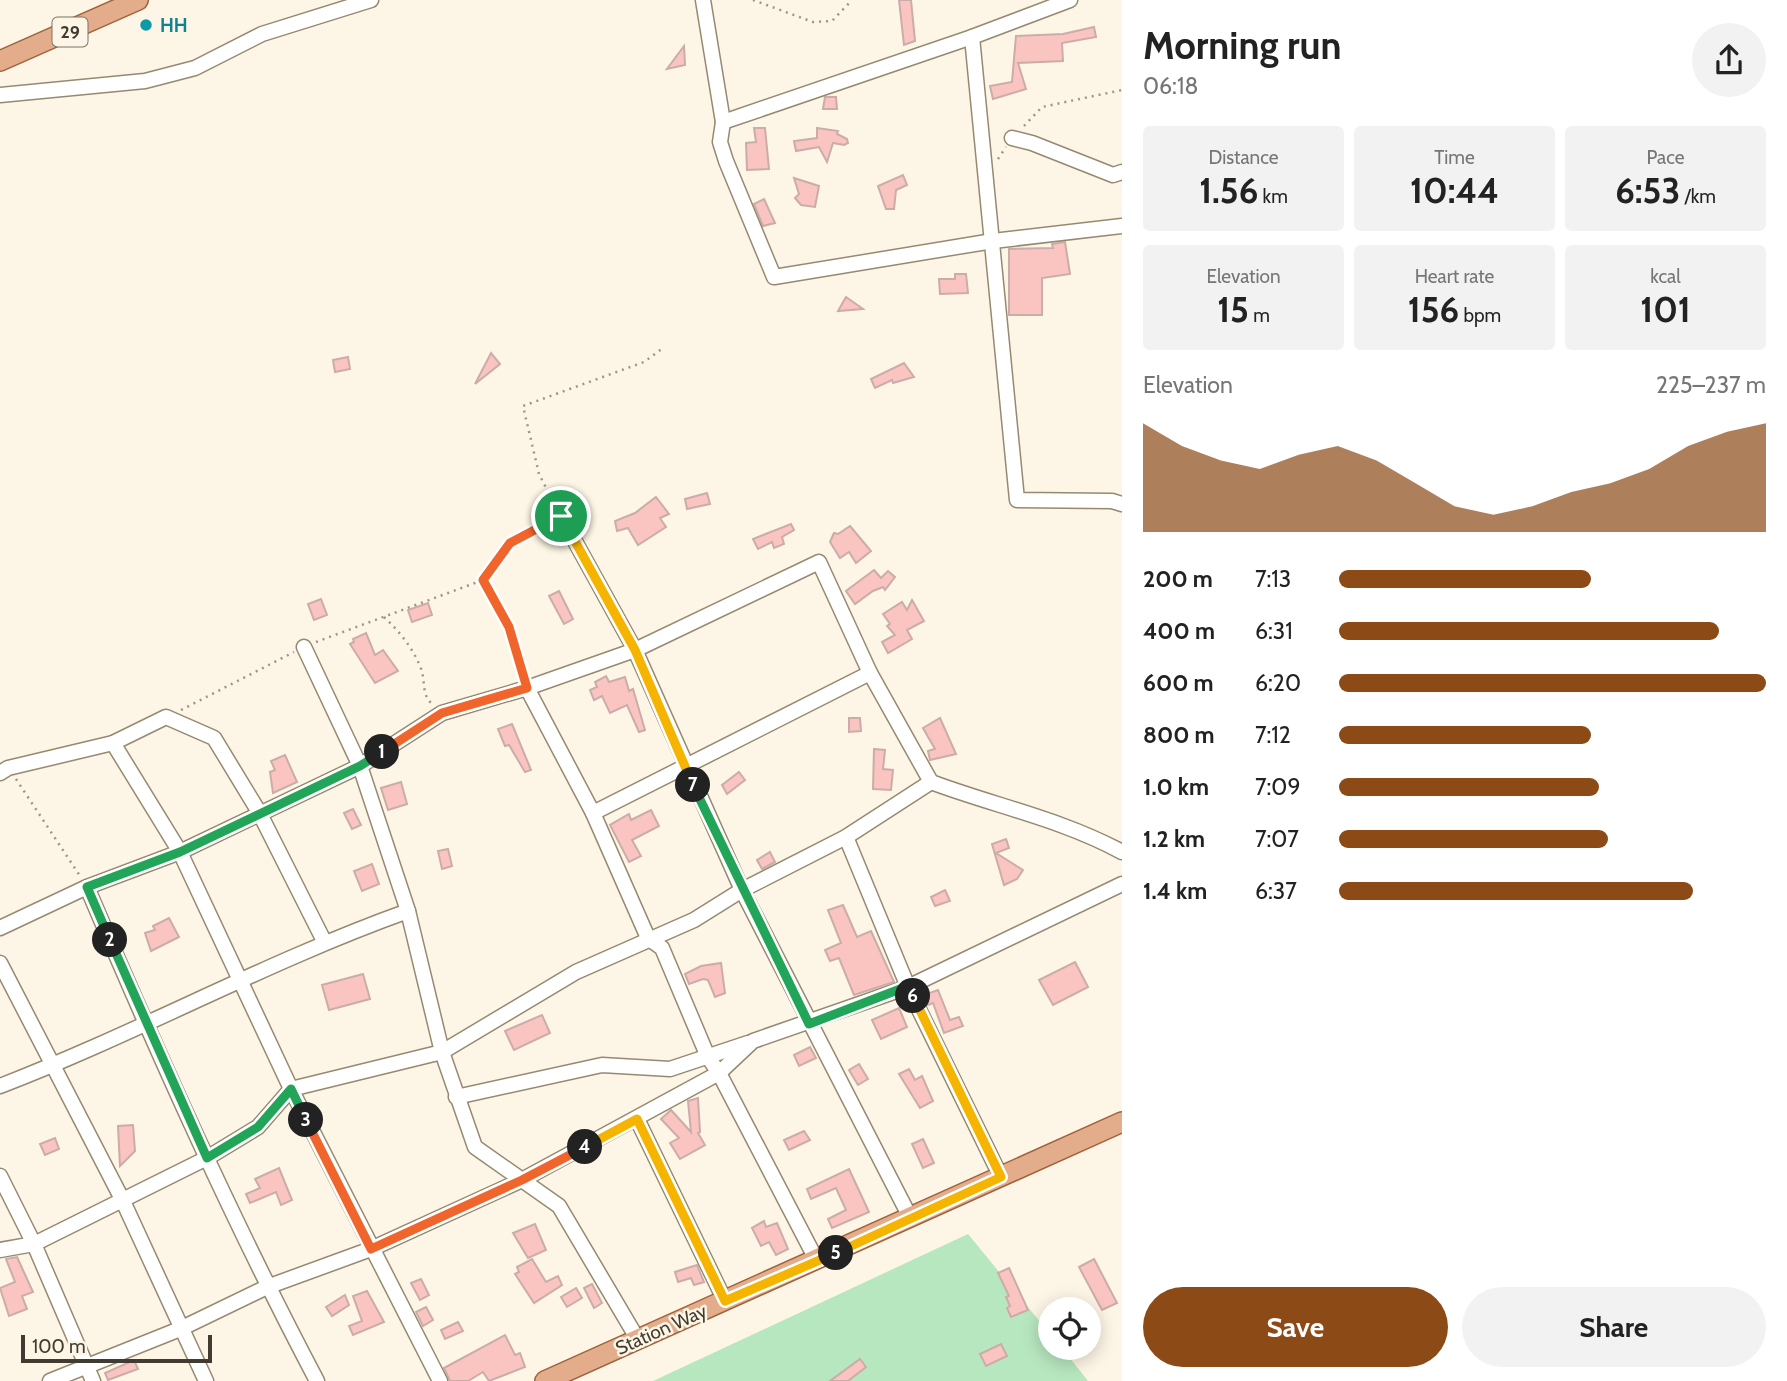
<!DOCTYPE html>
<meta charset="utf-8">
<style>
:root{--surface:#fff;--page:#f2f2f2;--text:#222;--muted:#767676;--accent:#8c4a17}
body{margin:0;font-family:Cabin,sans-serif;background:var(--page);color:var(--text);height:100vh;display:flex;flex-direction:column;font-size:26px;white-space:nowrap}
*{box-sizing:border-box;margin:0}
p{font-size:23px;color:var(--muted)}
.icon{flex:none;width:38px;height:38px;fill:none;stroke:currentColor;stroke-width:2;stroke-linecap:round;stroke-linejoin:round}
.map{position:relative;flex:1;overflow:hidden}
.side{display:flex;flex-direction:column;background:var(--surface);width:665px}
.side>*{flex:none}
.buttons{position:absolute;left:1038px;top:1297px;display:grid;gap:14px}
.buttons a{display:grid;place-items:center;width:63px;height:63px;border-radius:50%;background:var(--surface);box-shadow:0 4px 18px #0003;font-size:35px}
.scale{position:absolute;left:21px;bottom:18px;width:191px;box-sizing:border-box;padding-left:7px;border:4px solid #413c31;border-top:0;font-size:19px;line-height:24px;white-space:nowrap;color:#413c31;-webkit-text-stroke:5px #fdf5e5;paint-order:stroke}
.pin{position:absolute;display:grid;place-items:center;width:60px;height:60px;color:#fff;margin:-30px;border:4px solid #fff;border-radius:50%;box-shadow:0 2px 7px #0007}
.km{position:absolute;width:35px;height:35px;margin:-18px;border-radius:50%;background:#222;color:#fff;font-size:19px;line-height:35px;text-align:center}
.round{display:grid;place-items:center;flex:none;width:74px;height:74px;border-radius:37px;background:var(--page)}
.summary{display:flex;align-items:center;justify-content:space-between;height:119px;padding:0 21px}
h1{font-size:38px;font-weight:700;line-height:52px}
.stats{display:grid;grid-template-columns:repeat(3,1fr);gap:10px;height:119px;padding:7px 21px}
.stats div{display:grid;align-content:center;border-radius:7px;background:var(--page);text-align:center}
.stats b{font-size:35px;font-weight:700}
.stats small{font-size:19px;font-weight:400}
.stats p{font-size:19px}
.chart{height:196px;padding:14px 21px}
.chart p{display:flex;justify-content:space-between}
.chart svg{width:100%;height:126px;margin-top:7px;fill:var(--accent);opacity:.7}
.primary-button{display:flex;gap:14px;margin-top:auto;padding:14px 21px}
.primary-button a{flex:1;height:80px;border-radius:42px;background:var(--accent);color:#fff;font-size:28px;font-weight:700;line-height:80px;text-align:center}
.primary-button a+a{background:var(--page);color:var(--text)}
ul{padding:0 21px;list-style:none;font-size:23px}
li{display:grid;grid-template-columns:112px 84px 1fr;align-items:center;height:52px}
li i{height:18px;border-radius:9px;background:var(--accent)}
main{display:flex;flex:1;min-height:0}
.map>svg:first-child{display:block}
</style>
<main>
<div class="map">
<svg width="1122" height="1381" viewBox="0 0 1122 1381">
<rect width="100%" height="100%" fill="#fdf5e5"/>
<polygon fill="#b7e7bf" points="968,1234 1050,1334 1050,1348 1062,1348 1088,1381 653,1381"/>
<g fill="#fac5c0" stroke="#ccaca9" stroke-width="2">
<polygon points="899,0 911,0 915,41 904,45"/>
<polygon points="1094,27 1096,37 1062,43 1063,61 1018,63 1026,89 993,99 990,86 1012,82 1016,36 1063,34"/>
<polygon points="684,46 685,65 667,69"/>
<polygon points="825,97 836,97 837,109 823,109"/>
<polygon points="754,128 765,128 769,169 747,170 746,143 756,142"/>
<polygon points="817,128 838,131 837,134 847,139 848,143 844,145 833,143 827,162 819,147 796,151 794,141 817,138"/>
<polygon points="903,175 907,185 896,190 894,209 886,209 878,186"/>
<polygon points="794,178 819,186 815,207 801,205 795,198 799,194"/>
<polygon points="764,199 775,223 763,226 754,204"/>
<polygon points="1065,242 1070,274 1042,278 1042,315 1009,315 1009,249 1053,248 1052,244"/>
<polygon points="955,274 966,274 968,293 940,294 939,279 955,279"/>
<polygon points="846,297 863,309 838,311"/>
<polygon points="491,353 500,364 475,384"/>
<polygon points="348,357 350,369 335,372 333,360"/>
<polygon points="904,363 914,377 893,383 892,380 875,388 871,379"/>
<polygon points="707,493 710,504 687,509 685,499"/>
<polygon points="656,497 669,514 660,518 666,527 638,545 628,528 617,531 615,521 635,513"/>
<polygon points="791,524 794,530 782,537 784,544 774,548 772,542 758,549 753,539"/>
<polygon points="850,526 871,551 856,563 849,552 840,558 830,542 834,533 838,534"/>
<polygon points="874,570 881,578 888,571 895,577 885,590 883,587 873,591 855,604 846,591"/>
<polygon points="559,591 573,619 564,624 549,596"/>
<polygon points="321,599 327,615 314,620 308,604"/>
<polygon points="912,600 924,621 907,630 912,639 888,653 882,642 895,635 887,626 890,624 883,614 902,602 907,610"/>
<polygon points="428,603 432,615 412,622 408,610"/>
<polygon points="366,633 375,655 383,650 398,671 375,683 350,644 354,642 353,639"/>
<polygon points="606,676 609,682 625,677 629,691 633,689 645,730 639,732 627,705 610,713 602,696 594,700 590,690 597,687 595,682"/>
<polygon points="849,718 860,718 861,731 849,732"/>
<polygon points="940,718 956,754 930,760 928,751 935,749 923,728"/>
<polygon points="512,724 531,770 525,772 509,745 505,746 498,729"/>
<polygon points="874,749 885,750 883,769 893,770 891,790 873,789"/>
<polygon points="285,755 297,782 273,793 270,772 275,770 271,761"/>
<polygon points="739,772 745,780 727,794 722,785"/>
<polygon points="401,782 407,804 388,810 381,788"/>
<polygon points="353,809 361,825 352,829 344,813"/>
<polygon points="651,810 659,826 632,840 641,856 629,862 610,825 629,814 631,820"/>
<polygon points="1006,839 1009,848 996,853 1023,870 1017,879 1004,885 992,844"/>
<polygon points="448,849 452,866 442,869 438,851"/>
<polygon points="770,852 775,862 762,869 757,860"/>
<polygon points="372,864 379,884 362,891 354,871"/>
<polygon points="945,890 950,901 935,906 931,897"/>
<polygon points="843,905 857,937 871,931 894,982 854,995 839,958 830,961 825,950 841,943 828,910"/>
<polygon points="169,918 179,937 151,951 145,933 155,930 153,926"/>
<polygon points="1075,962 1088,987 1053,1005 1039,980"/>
<polygon points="721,963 725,993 715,997 708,980 703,979 689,984 685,974 701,966"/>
<polygon points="363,974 370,999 329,1010 322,985"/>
<polygon points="938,990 950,1020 959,1017 963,1026 944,1033 933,1003 928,1005 924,995"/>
<polygon points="899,1008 907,1027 881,1039 872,1020"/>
<polygon points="542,1015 550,1033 514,1050 505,1031"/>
<polygon points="810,1047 816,1058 799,1066 794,1055"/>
<polygon points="859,1064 868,1079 858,1085 849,1070"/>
<polygon points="909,1069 915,1080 922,1076 933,1101 920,1108 899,1074"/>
<polygon points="698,1098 700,1132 698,1133 705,1145 680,1159 670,1143 679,1138 661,1119 671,1110 691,1132 688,1101"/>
<polygon points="133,1125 135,1151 120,1166 118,1126"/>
<polygon points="804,1131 810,1140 789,1150 784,1140"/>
<polygon points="55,1138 59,1149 45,1155 40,1144"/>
<polygon points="923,1139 934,1163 923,1168 912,1144"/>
<polygon points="279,1168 292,1200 281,1205 276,1192 250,1203 246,1194 260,1188 255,1179"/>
<polygon points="849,1169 869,1212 832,1228 828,1219 846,1210 836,1188 811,1199 807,1189"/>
<polygon points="764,1221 766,1227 777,1223 788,1249 776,1255 769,1242 761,1246 752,1228"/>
<polygon points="535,1224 546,1250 528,1258 513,1233"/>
<polygon points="17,1257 33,1292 22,1296 27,1309 9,1316 0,1288 15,1282 6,1259"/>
<polygon points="532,1259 546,1282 558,1276 562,1285 534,1303 515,1274 519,1272 517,1267"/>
<polygon points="1094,1259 1117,1303 1102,1310 1079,1267"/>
<polygon points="697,1265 704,1282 694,1285 691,1278 678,1282 675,1272"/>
<polygon points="1009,1268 1028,1310 1011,1317 1007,1308 1010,1306 1006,1297 1009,1296 998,1273"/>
<polygon points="421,1279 429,1295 420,1300 411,1283"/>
<polygon points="592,1284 602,1303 594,1308 584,1288"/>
<polygon points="576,1288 582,1298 567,1307 561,1297"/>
<polygon points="367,1291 384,1322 353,1335 349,1326 362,1321 353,1296"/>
<polygon points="345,1295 349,1305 332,1316 326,1307"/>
<polygon points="426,1307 433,1320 423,1326 416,1312"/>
<polygon points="458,1322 463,1331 445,1339 441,1330"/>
<polygon points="505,1335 515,1355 520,1353 525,1367 489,1381 483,1372 468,1381 450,1381 444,1368"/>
<polygon points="1001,1344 1007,1356 986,1366 980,1354"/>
<polygon points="860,1359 866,1367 848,1381 830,1381"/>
<polygon points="134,1360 138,1369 108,1380 105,1373"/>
</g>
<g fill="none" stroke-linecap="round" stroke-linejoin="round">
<defs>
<g id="minor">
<polyline points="703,0 723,122 720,142 726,161 774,277 993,241 1122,226"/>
<polyline points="972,37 1017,500 1112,501 1122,504"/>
<polyline points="0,95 145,81 195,68 262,34 371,0"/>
<polyline points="723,122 972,37 1070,0"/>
<polyline points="1012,138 1032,143 1113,175 1122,172"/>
<polyline points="561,516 635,650 742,890 911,1219"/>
<polyline points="304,647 360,766 408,911 442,1052 475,1147 559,1206 637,1338"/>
<path d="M870,673L931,782C995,806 1061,819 1122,852"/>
<polyline points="527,688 593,813 648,938 662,948 708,1057 719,1073 817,1261"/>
<polyline points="113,743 180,852 291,1089 440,1381"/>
<polyline points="0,773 8,768 113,743 166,717 214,738 259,812 324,941"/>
<polyline points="846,837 908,987 1001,1177"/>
<path d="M87,887C158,1054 232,1220 317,1381"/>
<polyline points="0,928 87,887 180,852 360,766 442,713 527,688 635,650 819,562 870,673 593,813"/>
<polyline points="0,963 122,1199 206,1381"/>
<path d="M0,1086C138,1033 268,961 408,911"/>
<polyline points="456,1097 602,1065 670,1069 748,1043"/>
<polyline points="637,1119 725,1301"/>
<polyline points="0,1176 34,1244 93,1381"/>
<polyline points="0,1250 34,1244 207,1158 258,1127 291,1089 442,1052 576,972 694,920 742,890 846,837 931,782"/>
<polyline points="50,1381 180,1329 267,1287 371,1249 522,1180 719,1073 753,1041 908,987 1122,884"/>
</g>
<g id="major">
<polyline points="0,61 138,0"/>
<polyline points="545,1381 1122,1122"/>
</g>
</defs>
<use href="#minor" stroke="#958a71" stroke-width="17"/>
<use href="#major" stroke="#9f623b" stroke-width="22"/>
<g stroke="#9c9689" stroke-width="2.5" stroke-dasharray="2 5" stroke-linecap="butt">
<polyline points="753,0 813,22 832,21 852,0"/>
<polyline points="1024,126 1042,107 1122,90"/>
<polyline points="998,159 1006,147"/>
<polyline points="555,505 539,474 523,406 644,362 663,348"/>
<polyline points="483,580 509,627 523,675"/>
<path d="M384,617C399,631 412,647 420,666C426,679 421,693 431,703"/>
<polyline points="316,642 483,580 510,543 551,522"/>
<polyline points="181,710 294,652"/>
<polyline points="16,779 80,876"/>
</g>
<use href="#minor" stroke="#fff" stroke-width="14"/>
<use href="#major" stroke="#e3ad8c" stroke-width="19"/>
</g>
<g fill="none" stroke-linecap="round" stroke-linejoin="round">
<defs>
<polyline id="split-1" points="382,752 442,713 527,688 509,627 483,580 510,543 561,516"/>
<polyline id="split-2" points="110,940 87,887 180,852 360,766 382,752"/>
<polyline id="split-3" points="110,940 207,1158 258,1127 291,1089 306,1120"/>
<polyline id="split-4" points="306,1120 371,1249 522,1180 585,1147"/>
<polyline id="split-5" points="585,1147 637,1119 725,1301 836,1253"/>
<polyline id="split-6" points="836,1253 1001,1177 913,996"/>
<polyline id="split-7" points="693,785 809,1024 908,986 913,996"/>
<polyline id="split-8" points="561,516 635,650 693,785"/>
</defs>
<use href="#split-1" stroke="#fff" stroke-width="14"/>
<use href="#split-2" stroke="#fff" stroke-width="14"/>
<use href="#split-3" stroke="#fff" stroke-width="14"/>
<use href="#split-4" stroke="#fff" stroke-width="14"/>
<use href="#split-5" stroke="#fff" stroke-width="14"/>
<use href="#split-6" stroke="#fff" stroke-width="14"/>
<use href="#split-7" stroke="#fff" stroke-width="14"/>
<use href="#split-8" stroke="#fff" stroke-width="14"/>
<use href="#split-1" stroke="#f0652b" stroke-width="9"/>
<use href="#split-2" stroke="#22a559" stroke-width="9"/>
<use href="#split-3" stroke="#22a559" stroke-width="9"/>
<use href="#split-4" stroke="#f0652b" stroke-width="9"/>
<use href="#split-5" stroke="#f5b400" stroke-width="9"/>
<use href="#split-6" stroke="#f5b400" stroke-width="9"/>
<use href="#split-7" stroke="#22a559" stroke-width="9"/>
<use href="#split-8" stroke="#f5b400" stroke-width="9"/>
</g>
<circle fill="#0f9aa8" stroke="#fdf5e5" stroke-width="2.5" cx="146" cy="25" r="7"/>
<g text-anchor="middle" stroke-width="5" stroke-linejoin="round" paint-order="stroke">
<rect fill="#fdf5e5" stroke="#797467" stroke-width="2" x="52.5" y="17.5" width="35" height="29" rx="5"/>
<g font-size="18" font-weight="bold" fill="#413c31">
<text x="70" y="38">29</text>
</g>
<g font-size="19" font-weight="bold" fill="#0d838f" stroke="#fdf5e5" text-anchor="start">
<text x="160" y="32">HH</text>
</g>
<g font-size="19" fill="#413c31" stroke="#fdf5e5">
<text transform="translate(661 1329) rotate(-24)" y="7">Station Way</text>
</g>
</g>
</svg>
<div class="buttons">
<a><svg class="icon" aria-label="locate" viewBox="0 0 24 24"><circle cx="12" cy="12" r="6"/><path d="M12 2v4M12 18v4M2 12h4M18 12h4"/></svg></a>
</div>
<div class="scale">100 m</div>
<div class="pin" style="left:561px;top:516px;background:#1e9e55"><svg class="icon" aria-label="arrive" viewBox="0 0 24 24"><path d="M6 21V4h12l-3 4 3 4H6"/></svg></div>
<b class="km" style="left:382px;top:752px">1</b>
<b class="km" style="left:110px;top:940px">2</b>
<b class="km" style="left:306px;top:1120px">3</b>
<b class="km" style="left:585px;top:1147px">4</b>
<b class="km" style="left:836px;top:1253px">5</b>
<b class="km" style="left:913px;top:996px">6</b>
<b class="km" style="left:693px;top:785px">7</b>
</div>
<section class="side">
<div class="summary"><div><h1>Morning run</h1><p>06:18</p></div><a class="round"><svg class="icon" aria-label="share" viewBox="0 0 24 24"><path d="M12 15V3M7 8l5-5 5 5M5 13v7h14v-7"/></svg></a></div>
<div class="stats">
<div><p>Distance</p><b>1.56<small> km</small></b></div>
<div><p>Time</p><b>10:44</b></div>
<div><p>Pace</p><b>6:53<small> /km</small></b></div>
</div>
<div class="stats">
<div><p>Elevation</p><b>15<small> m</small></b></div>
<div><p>Heart rate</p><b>156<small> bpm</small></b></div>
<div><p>kcal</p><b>101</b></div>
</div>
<div class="chart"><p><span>Elevation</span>225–237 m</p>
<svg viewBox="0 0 160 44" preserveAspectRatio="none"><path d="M0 44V6L10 14L20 19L30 22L40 17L50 14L60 19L70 27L80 35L90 38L100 35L110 30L120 27L130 22L140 14L150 9L160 6V44z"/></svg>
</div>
<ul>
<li><b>200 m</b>7:13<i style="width:59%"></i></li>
<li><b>400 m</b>6:31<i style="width:89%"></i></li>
<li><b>600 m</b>6:20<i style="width:100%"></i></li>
<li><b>800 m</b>7:12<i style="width:59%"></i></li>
<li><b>1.0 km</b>7:09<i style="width:61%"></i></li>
<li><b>1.2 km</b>7:07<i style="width:63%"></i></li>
<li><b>1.4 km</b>6:37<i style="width:83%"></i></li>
</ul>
<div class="primary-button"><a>Save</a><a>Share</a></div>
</section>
</main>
